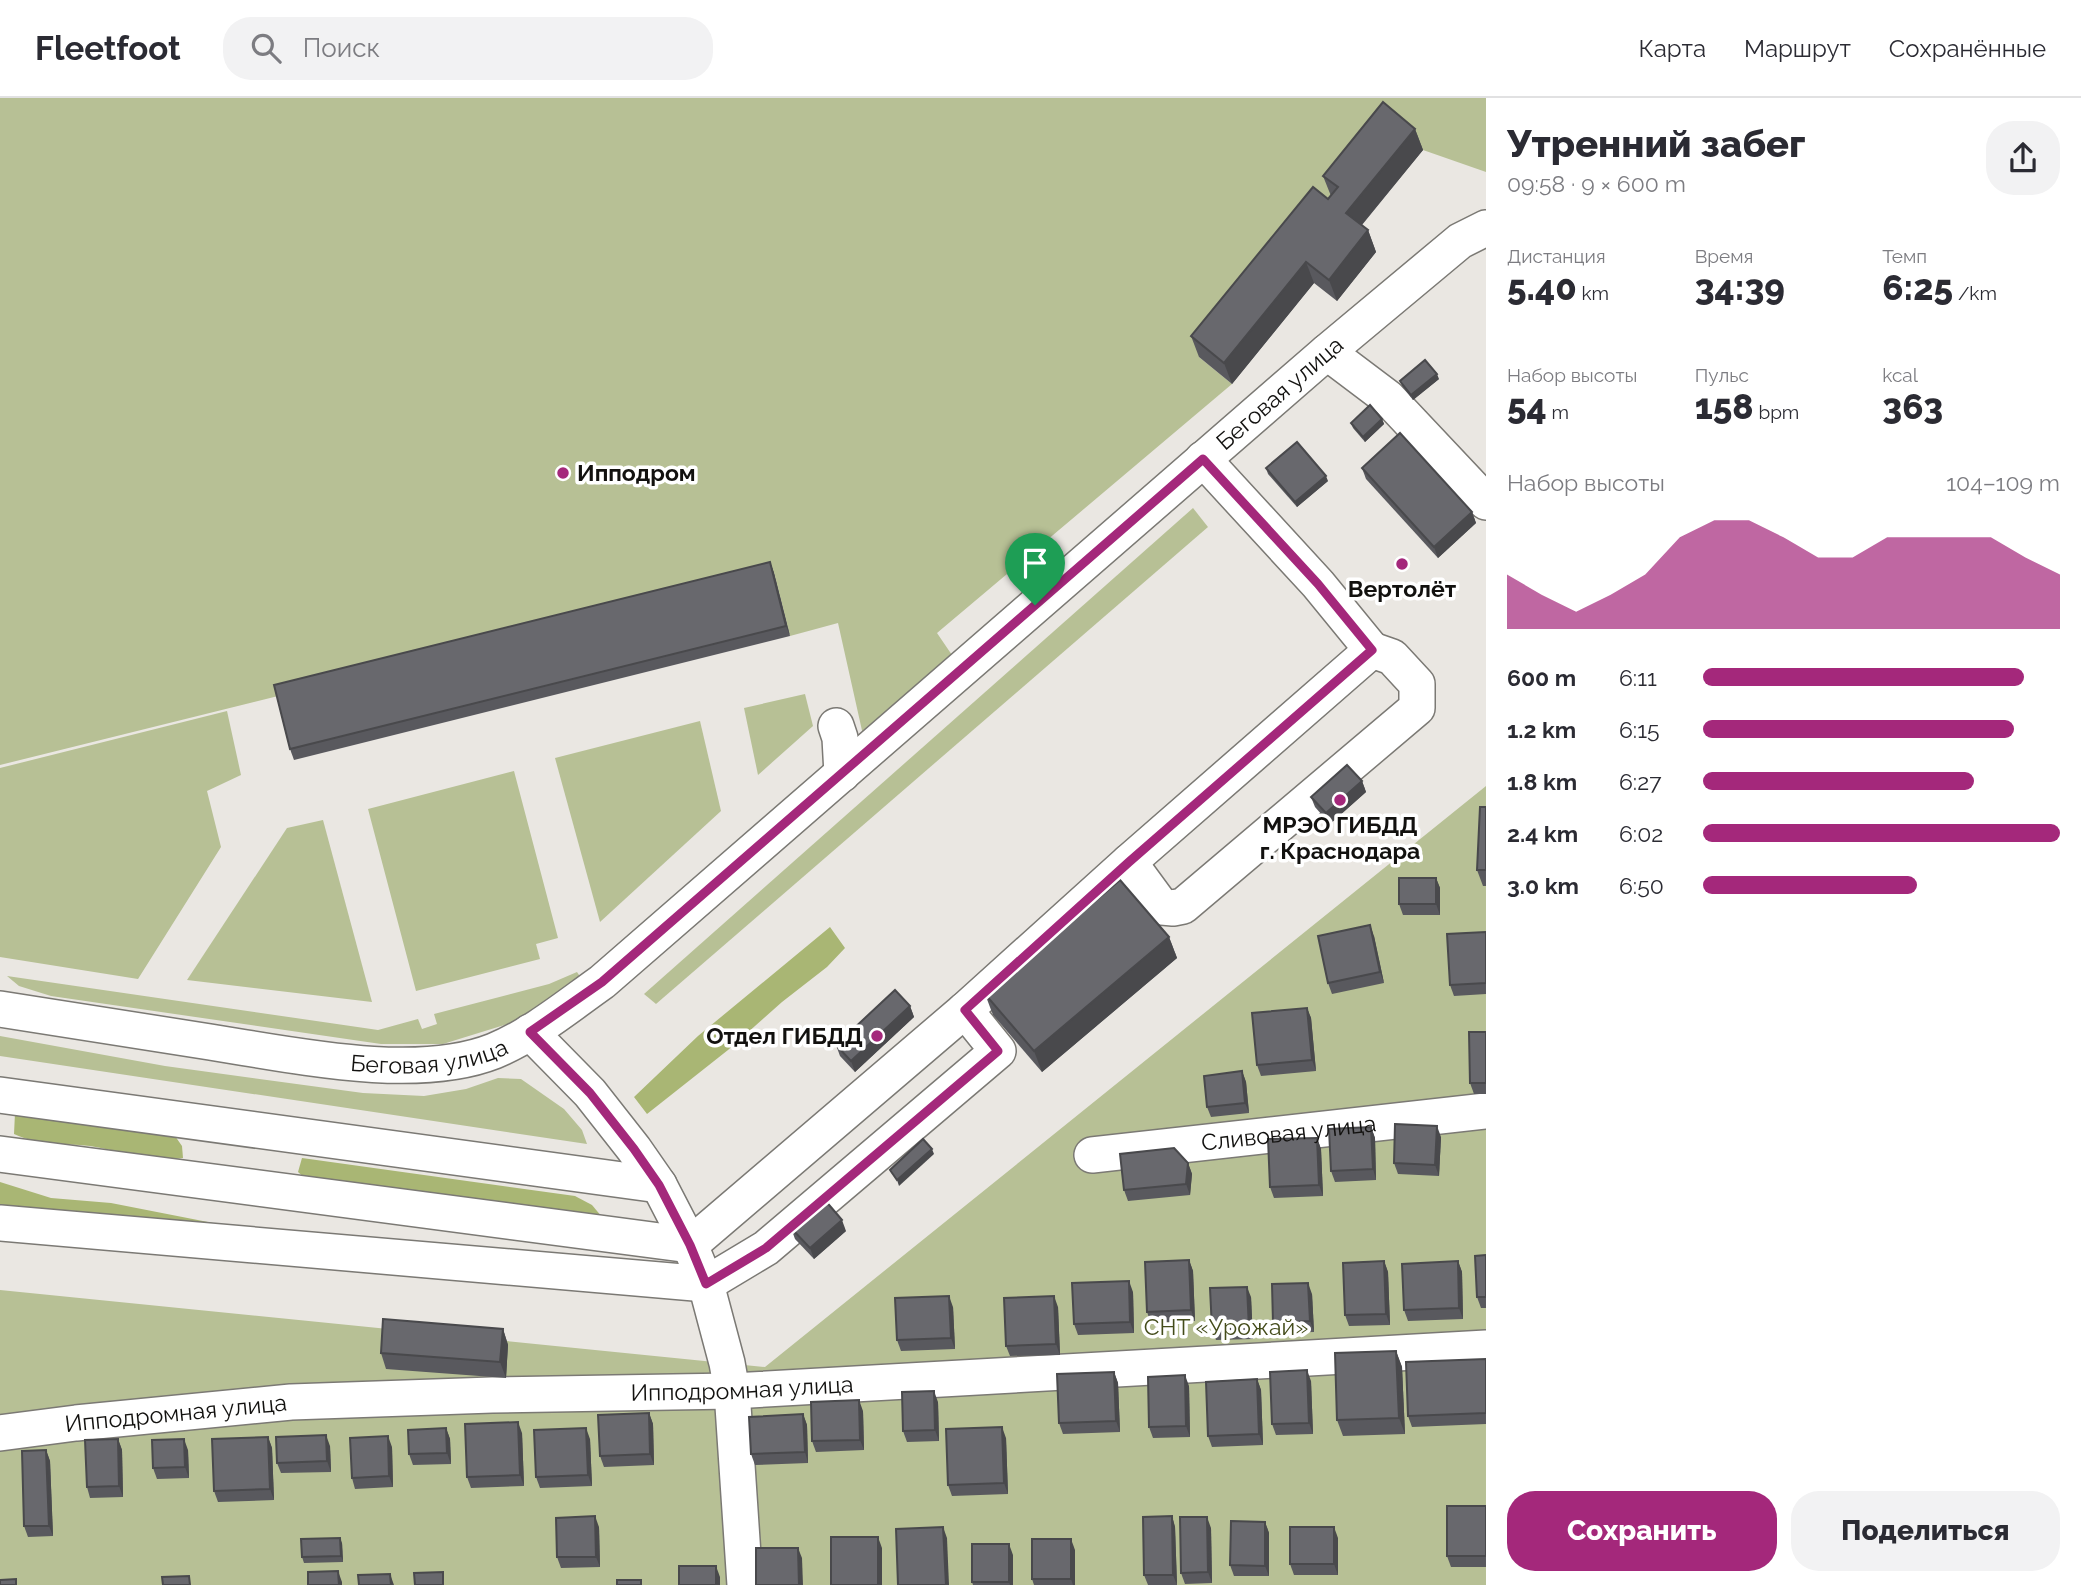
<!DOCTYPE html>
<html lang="ru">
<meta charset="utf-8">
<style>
:root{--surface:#fff;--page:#f2f2f3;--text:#2b2b33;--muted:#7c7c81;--line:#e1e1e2;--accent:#a4287b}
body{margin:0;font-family:Raleway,sans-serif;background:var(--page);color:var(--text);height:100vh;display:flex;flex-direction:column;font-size:26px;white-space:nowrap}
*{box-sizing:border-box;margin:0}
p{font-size:23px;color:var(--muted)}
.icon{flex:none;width:38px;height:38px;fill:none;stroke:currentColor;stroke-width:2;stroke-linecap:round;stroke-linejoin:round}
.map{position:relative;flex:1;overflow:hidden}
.side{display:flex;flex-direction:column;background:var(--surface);width:595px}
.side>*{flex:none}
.pin{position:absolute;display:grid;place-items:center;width:60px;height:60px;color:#fff;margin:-72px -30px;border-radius:50% 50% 50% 0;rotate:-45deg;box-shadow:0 0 7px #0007}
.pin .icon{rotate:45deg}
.round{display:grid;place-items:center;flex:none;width:74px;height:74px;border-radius:28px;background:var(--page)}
.head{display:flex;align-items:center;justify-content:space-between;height:119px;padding:0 21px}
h1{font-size:38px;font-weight:800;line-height:52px}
.metrics{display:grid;grid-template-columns:repeat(3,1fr);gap:10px;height:119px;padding:7px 21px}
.metrics div{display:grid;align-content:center}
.metrics b{font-size:35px;font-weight:800}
.metrics small{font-size:19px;font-weight:400}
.metrics p{font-size:19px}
.chart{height:196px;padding:14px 21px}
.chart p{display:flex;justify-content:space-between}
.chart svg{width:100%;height:126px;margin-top:7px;fill:var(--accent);opacity:.7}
.button{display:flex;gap:14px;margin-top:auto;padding:14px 21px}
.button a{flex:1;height:80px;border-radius:28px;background:var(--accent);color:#fff;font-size:28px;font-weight:800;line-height:80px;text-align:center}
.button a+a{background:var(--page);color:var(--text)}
ul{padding:0 21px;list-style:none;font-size:23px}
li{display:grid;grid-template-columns:112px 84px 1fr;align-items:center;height:52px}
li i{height:18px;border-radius:9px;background:var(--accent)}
header{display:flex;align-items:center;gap:42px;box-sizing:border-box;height:98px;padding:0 35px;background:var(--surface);border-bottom:2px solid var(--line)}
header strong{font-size:33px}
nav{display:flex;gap:38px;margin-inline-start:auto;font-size:24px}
.search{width:490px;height:63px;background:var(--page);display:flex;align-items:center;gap:18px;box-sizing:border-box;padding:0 24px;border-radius:28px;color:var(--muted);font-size:26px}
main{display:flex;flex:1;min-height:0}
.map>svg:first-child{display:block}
</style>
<header>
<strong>Fleetfoot</strong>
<div class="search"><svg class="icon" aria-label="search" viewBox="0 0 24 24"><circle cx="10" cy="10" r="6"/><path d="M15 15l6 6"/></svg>Поиск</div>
<nav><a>Карта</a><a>Маршрут</a><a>Сохранённые</a></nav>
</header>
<main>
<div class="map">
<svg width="1486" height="1487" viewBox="0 0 1486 1487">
<rect width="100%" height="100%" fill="#eae7e2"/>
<g fill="#b7c095">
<polygon points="0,0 1486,0 1486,74 1423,52 1199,259 1232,286 937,535 954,560 863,637 838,525 790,538 774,475 0,667"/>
<polygon points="1193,410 1208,429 656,906 644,896"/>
<polygon points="805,596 813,628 758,677 744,610"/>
<polygon points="227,613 241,677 207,693 221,749 138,881 0,859 0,670"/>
<polygon points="700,623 721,713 600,824 555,660"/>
<polygon points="514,673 558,840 536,846 540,861 416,893 368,711"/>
<polygon points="1486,688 1486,1487 0,1487 0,1192 765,1269"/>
<polygon points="323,722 372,904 187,882 287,730"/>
<polygon points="577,874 583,883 545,908 514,924 443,946 381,946 51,898 19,888 7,878 378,932 418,921 422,931 437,926 434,916 549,886"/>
<polygon points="0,938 165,968 363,995 424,998 466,991 498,980 521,981 564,1011 582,1032 587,1046 0,958"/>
</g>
<g fill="#a9b674">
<polygon points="830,829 845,850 827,869 782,904 728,952 647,1016 634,999 698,938"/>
<path d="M15,1015L175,1038L182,1048L183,1060C151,1065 121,1053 90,1048C63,1045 39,1048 14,1036Z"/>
<polygon points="302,1060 575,1098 592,1107 602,1119 307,1082 298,1074"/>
<polygon points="0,1084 51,1100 111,1105 213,1125 218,1142 0,1110"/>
</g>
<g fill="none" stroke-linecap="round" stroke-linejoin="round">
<defs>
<g id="minor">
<polyline points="1327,254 1388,300 1486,404"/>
<polyline points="836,628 840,640 842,676"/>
<polyline points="1129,764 1162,809 1173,810 1183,808 1417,610 1417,586 1392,559 1372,552"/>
<path id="s1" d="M0,911C70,922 140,933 210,944C293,957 416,984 494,953C533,937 568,908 602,884L1327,254L1460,143L1486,130"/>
<polyline points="530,934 590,995 634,1051 659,1087 690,1147 706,1186 727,1265 732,1293 745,1487"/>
<polyline points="0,997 659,1087"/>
<polyline points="0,1056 690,1147 965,912 1129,764 1372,552 1318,486 1203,361"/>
<path id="s2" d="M1092,1057L1486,1013"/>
<polyline points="0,1125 706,1186 766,1150 998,953 965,912"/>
<path id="s3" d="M0,1335L76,1325L291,1304L492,1297L732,1293L1486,1250"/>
</g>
</defs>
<use href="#minor" stroke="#7b7974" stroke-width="38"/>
<use href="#minor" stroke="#fff" stroke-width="35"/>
</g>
<g fill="#59595e">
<polygon points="1415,31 1423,52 1362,127 1368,132 1376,154 1337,203 1314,185 1232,286 1199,259 1191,238 1331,98 1323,78"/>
<polygon points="1439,281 1413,302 1402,288 1400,283"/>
<polygon points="1382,321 1384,326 1365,344 1353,330 1351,325"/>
<polygon points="1266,370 1328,383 1297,409 1268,376"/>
<polygon points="1362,370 1472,414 1476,425 1438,460 1366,381"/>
<polygon points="770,464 774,475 790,538 294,662 290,651"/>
<polygon points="1362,683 1366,694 1330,726 1315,709 1311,699"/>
<polygon points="1486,709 1486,788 1483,788 1477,772"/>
<polygon points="1436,780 1440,790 1440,817 1403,817 1399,806"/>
<polygon points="1486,834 1486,896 1454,898 1450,887"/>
<polygon points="1374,838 1384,885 1332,896 1328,885"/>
<polygon points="1169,839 1177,860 1042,974 993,917 985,896"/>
<polygon points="910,908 914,919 855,974 840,958 836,947"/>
<polygon points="1307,910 1311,920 1316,973 1261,978 1257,967"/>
<polygon points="1486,934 1486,996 1474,996 1470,985"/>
<polygon points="1242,973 1246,984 1249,1015 1211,1019 1207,1009"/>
<polygon points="1371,1029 1375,1040 1376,1082 1335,1084 1331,1073"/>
<polygon points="1441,1039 1439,1078 1398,1076 1394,1065"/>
<polygon points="1317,1040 1321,1051 1323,1098 1274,1100 1270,1089"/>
<polygon points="1188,1065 1192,1076 1190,1097 1128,1103 1124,1092"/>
<polygon points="791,1130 846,1133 814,1161 795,1141"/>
<polygon points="1486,1157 1486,1210 1481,1210 1477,1199"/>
<polygon points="1189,1162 1193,1173 1195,1223 1151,1225 1147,1214"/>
<polygon points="1384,1163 1388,1174 1390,1227 1349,1228 1345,1217"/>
<polygon points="1458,1163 1462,1174 1463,1221 1408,1223 1404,1212"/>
<polygon points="1133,1194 1134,1235 1078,1237 1074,1226"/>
<polygon points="1312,1196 1314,1234 1277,1235 1273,1225"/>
<polygon points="1251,1199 1253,1241 1216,1242 1212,1231"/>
<polygon points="953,1209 955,1251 901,1253 897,1242"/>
<polygon points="1058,1209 1060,1257 1010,1258 1006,1248"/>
<polygon points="503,1231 508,1247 506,1280 386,1271 381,1255"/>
<polygon points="1396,1253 1402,1269 1405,1336 1343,1338 1337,1322"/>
<polygon points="1486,1261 1486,1326 1412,1329 1408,1318"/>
<polygon points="1114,1274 1118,1285 1120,1334 1063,1336 1059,1325"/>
<polygon points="1257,1281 1261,1292 1263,1347 1212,1349 1208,1338"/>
<polygon points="1311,1283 1313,1336 1276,1337 1272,1326"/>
<polygon points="1189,1288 1190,1339 1153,1340 1149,1329"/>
<polygon points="938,1304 939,1343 907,1344 903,1333"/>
<polygon points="863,1313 864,1352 816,1354 812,1343"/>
<polygon points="649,1315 653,1326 654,1367 604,1369 600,1358"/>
<polygon points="803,1316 807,1327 808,1365 755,1367 751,1356"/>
<polygon points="446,1330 450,1341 451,1366 413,1367 409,1356"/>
<polygon points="522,1335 524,1388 471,1390 467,1379"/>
<polygon points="268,1339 272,1350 274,1402 218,1404 214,1393"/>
<polygon points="1006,1340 1008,1396 952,1398 948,1387"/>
<polygon points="118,1341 122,1352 123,1399 90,1400 87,1389"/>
<polygon points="590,1341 592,1388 540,1390 536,1379"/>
<polygon points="330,1348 331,1374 281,1375 277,1365"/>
<polygon points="392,1349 393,1389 355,1391 352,1380"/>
<polygon points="46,1352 50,1363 53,1438 28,1439 24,1428"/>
<polygon points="188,1352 189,1380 157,1381 153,1370"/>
<polygon points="1486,1408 1486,1469 1451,1469 1447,1458"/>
<polygon points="1172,1418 1175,1429 1177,1487 1148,1487 1144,1477"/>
<polygon points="1265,1424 1269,1435 1269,1478 1234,1478 1230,1467"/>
<polygon points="599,1429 600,1469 561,1470 557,1459"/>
<polygon points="1211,1430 1212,1485 1185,1486 1181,1475"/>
<polygon points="1338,1440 1338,1477 1294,1477 1290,1466"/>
<polygon points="342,1445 343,1464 304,1465 302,1459"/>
<polygon points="1075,1452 1075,1487 1034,1487 1032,1481"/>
<polygon points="1013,1457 1013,1487 973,1487 972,1484"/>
</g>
<g fill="#49494c">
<polygon points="1415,31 1423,52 1354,136 1346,115"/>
<polygon points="1368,132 1376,154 1337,203 1329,182"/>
<polygon points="1306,164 1314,185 1232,286 1224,265"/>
<polygon points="1437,276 1439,281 1413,302 1411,297"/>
<polygon points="1382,321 1384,326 1365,344 1363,339"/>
<polygon points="1326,378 1328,383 1297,409 1295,404"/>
<polygon points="1472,414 1476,425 1438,460 1434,449"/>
<polygon points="770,464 774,475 790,538 786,528"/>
<polygon points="1362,683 1366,694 1330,726 1326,715"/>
<polygon points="1436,780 1440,790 1440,817 1436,806"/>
<polygon points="1370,827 1374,838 1384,885 1380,874"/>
<polygon points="1169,839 1177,860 1042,974 1034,953"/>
<polygon points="910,908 914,919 855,974 851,963"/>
<polygon points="1307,910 1311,920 1316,973 1312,962"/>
<polygon points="1242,973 1246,984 1249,1015 1245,1005"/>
<polygon points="1437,1028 1441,1039 1439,1078 1435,1067"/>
<polygon points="1371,1029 1375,1040 1376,1082 1373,1071"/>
<polygon points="1317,1040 1321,1051 1323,1098 1319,1087"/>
<polygon points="932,1051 934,1056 899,1088 897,1082"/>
<polygon points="1188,1065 1192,1076 1190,1097 1186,1086"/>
<polygon points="842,1122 846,1133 814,1161 810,1150"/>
<polygon points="1189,1162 1193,1173 1195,1223 1191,1212"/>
<polygon points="1384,1163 1388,1174 1390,1227 1386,1216"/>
<polygon points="1458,1163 1462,1174 1463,1221 1459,1210"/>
<polygon points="1129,1183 1133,1194 1134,1235 1130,1224"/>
<polygon points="1308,1185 1312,1196 1314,1234 1310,1223"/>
<polygon points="1247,1189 1251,1199 1253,1241 1249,1230"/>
<polygon points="949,1198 953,1209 955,1251 951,1240"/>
<polygon points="1054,1198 1058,1209 1060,1257 1056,1246"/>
<polygon points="503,1231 508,1247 506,1280 500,1264"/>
<polygon points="1396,1253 1402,1269 1405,1336 1399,1320"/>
<polygon points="1307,1272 1311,1283 1313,1336 1309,1325"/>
<polygon points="1114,1274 1118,1285 1120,1334 1116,1323"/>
<polygon points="1185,1277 1189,1288 1190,1339 1186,1328"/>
<polygon points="1257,1281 1261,1292 1263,1347 1259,1336"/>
<polygon points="934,1293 938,1304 939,1343 935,1332"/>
<polygon points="859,1302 863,1313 864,1352 860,1342"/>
<polygon points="649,1315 653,1326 654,1367 650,1356"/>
<polygon points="803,1316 807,1327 808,1365 805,1354"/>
<polygon points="518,1324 522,1335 524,1388 520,1377"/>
<polygon points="1002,1329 1006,1340 1008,1396 1004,1385"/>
<polygon points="446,1330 450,1341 451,1366 447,1355"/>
<polygon points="586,1330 590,1341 592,1388 588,1377"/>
<polygon points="326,1337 330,1348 331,1374 327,1363"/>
<polygon points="388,1338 392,1349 393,1389 389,1378"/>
<polygon points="268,1339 272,1350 274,1402 270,1391"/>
<polygon points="118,1341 122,1352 123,1399 119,1388"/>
<polygon points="184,1341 188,1352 189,1380 185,1369"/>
<polygon points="46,1352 50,1363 53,1438 49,1428"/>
<polygon points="595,1418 599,1429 600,1469 596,1459"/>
<polygon points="1172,1418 1175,1429 1177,1487 1173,1477"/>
<polygon points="1207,1419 1211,1430 1212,1485 1208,1474"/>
<polygon points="1265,1424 1269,1435 1269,1478 1265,1468"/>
<polygon points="943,1429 947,1440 949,1487 946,1487"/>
<polygon points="1334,1429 1338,1440 1338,1477 1334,1466"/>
<polygon points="878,1439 882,1450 882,1487 878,1487"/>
<polygon points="340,1440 342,1445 343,1464 341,1458"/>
<polygon points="1071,1441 1075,1452 1075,1487 1073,1487 1071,1481"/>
<polygon points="1009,1446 1013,1457 1013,1487 1010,1487 1009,1484"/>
<polygon points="798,1450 802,1460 803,1487 799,1487"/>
<polygon points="716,1468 720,1479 720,1487 716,1487"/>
<polygon points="338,1473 342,1484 342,1487 339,1487"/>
<polygon points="390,1476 394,1487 391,1487"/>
</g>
<g fill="#68686d" stroke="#49494c" stroke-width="2">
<polygon points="1383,4 1415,31 1346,115 1368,132 1329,182 1306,164 1224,265 1191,238 1313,89 1328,101 1338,89 1323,78"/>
<polygon points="1425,262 1437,276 1411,297 1400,283"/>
<polygon points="1370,307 1382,321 1363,339 1351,325"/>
<polygon points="1400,335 1472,414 1434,449 1362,370"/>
<polygon points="1297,344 1326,378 1295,404 1266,370"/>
<polygon points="770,464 786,528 290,651 274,587"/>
<polygon points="1347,667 1362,683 1326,715 1311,699"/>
<polygon points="1480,709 1486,709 1486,772 1477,772"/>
<rect x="1399" y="780" width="37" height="26"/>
<polygon points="1120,782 1169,839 1034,953 985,896"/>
<polygon points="1370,827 1380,874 1328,885 1318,838"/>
<polygon points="1486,834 1486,885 1450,887 1447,836"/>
<polygon points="895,892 910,908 851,963 836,947"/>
<polygon points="1307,910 1312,962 1257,967 1252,915"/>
<polygon points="1469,934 1486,934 1486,985 1470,985"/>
<polygon points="1242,973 1245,1005 1207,1009 1204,978"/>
<polygon points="1395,1026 1437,1028 1435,1067 1394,1065"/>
<polygon points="1371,1029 1373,1071 1331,1073 1329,1031"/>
<polygon points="1317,1040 1319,1087 1270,1089 1268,1041"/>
<polygon points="923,1041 932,1051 897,1082 890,1072"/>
<polygon points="1174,1050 1188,1065 1186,1086 1124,1092 1120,1056"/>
<polygon points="824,1101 842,1122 810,1150 791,1130"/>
<polygon points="1486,1157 1486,1199 1477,1199 1475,1158"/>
<polygon points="1189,1162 1191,1212 1147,1214 1145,1164"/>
<polygon points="1384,1163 1386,1216 1345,1217 1343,1165"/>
<polygon points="1458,1163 1459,1210 1404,1212 1402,1166"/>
<polygon points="1129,1183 1130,1224 1074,1226 1072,1185"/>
<polygon points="1308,1185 1310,1223 1273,1225 1272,1186"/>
<polygon points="1247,1189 1249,1230 1212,1231 1210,1190"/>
<polygon points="949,1198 951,1240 897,1242 895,1200"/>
<polygon points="1054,1198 1056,1246 1006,1248 1004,1200"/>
<polygon points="383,1221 503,1231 500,1264 381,1255"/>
<polygon points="1396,1253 1399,1320 1337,1322 1335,1255"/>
<polygon points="1486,1261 1486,1315 1408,1318 1406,1264"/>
<polygon points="1307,1272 1309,1325 1272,1326 1270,1274"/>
<polygon points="1114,1274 1116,1323 1059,1325 1057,1276"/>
<polygon points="1185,1277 1186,1328 1149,1329 1148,1279"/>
<polygon points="1257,1281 1259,1336 1208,1338 1206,1284"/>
<polygon points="934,1293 935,1332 903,1333 902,1294"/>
<polygon points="859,1302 860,1342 812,1343 811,1304"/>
<polygon points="649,1315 650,1356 600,1358 598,1317"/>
<polygon points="803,1316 805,1354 751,1356 749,1319"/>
<polygon points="518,1324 520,1377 467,1379 465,1326"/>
<polygon points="1002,1329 1004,1385 948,1387 946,1331"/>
<polygon points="446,1330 447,1355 409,1356 408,1332"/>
<polygon points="586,1330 588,1377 536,1379 534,1332"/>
<polygon points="326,1337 327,1363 277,1365 276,1339"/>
<polygon points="388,1338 389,1378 352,1380 350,1340"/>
<polygon points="268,1339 270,1391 214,1393 212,1341"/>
<polygon points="118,1341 119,1388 87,1389 85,1342"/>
<polygon points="184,1341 185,1369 153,1370 152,1342"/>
<polygon points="46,1352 49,1428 24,1428 22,1353"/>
<rect x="1447" y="1408" width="39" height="50"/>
<polygon points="595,1418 596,1459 557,1459 556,1420"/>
<polygon points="1172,1418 1173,1477 1144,1477 1143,1419"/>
<polygon points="1180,1419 1207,1419 1208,1474 1181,1475"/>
<polygon points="1231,1423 1265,1424 1265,1468 1230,1467"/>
<polygon points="943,1429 946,1487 898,1487 896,1431"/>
<rect x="1290" y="1429" width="44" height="37"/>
<rect x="831" y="1439" width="47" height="48"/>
<polygon points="340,1440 341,1458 302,1459 301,1441"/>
<rect x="1032" y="1441" width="39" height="40"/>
<rect x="972" y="1446" width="37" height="38"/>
<polygon points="756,1450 798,1450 799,1487 756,1487"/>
<rect x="679" y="1468" width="37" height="19"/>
<polygon points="338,1473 339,1487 308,1487 308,1474"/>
<polygon points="443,1474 443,1487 415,1487 414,1475"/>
<polygon points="390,1476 391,1487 359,1487 358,1477"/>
<polygon points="189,1478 190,1487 163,1487 162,1479"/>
<polygon points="16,1481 16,1487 0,1487 0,1482"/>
<rect x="617" y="1482" width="24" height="5"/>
</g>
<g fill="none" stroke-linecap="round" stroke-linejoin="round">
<defs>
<polygon id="route" points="1203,361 1318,486 1372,552 1129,764 965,912 998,953 766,1150 706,1186 690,1147 659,1087 634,1051 590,995 530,934 602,884"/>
</defs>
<use href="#route" stroke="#fff" stroke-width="14"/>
<use href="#route" stroke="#a4287b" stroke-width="9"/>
</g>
<g fill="#a4287b" stroke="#fff" stroke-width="2.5">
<circle cx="563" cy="375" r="7"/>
<circle cx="1402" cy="466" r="7"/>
<circle cx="1340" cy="702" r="7"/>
<circle cx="877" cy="938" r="7"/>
</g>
<g text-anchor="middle" stroke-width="7" stroke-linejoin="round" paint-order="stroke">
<g font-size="23" fill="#12110f" stroke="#fff">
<text dy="8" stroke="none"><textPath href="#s1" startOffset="1526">Беговая улица</textPath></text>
<text dy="8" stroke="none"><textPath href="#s1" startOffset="434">Беговая улица</textPath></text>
<text dy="8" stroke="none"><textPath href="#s2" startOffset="198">Сливовая улица</textPath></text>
<text dy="8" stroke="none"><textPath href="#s3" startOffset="744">Ипподромная улица</textPath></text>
<text dy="8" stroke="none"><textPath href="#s3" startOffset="177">Ипподромная улица</textPath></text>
</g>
<g font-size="23" font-weight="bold" fill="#12110f" stroke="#fff">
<text x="577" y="383" text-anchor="start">Ипподром</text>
<text x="1402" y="499">Вертолёт</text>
<text x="1340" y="735">МРЭО ГИБДД<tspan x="1340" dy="26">г. Краснодара</tspan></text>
<text x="863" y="946" text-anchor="end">Отдел ГИБДД</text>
</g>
<g font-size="23" fill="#444c1b" stroke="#fff">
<text x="1226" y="1237">СНТ «Урожай»</text>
</g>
</g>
</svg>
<div class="pin" style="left:1035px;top:507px;background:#1e9e55"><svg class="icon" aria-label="arrive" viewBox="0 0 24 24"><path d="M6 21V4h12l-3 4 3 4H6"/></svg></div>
</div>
<section class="side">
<div class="head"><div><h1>Утренний забег</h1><p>09:58 · 9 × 600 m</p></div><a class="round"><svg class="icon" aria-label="share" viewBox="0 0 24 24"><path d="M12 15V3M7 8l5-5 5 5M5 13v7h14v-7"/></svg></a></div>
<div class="metrics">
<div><p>Дистанция</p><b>5.40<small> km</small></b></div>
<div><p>Время</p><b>34:39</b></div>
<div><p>Темп</p><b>6:25<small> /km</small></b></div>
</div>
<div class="metrics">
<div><p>Набор высоты</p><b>54<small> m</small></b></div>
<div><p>Пульс</p><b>158<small> bpm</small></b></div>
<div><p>kcal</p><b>363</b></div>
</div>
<div class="chart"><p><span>Набор высоты</span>104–109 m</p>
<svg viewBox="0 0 160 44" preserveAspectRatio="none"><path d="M0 44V25L10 32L20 38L30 32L40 25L50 12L60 6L70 6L80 12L90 19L100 19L110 12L120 12L130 12L140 12L150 19L160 25V44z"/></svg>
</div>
<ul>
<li><b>600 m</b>6:11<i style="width:90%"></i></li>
<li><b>1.2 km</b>6:15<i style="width:87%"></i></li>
<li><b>1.8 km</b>6:27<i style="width:76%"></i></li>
<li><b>2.4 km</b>6:02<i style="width:100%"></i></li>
<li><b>3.0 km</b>6:50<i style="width:60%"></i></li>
</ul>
<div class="button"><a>Сохранить</a><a>Поделиться</a></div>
</section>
</main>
